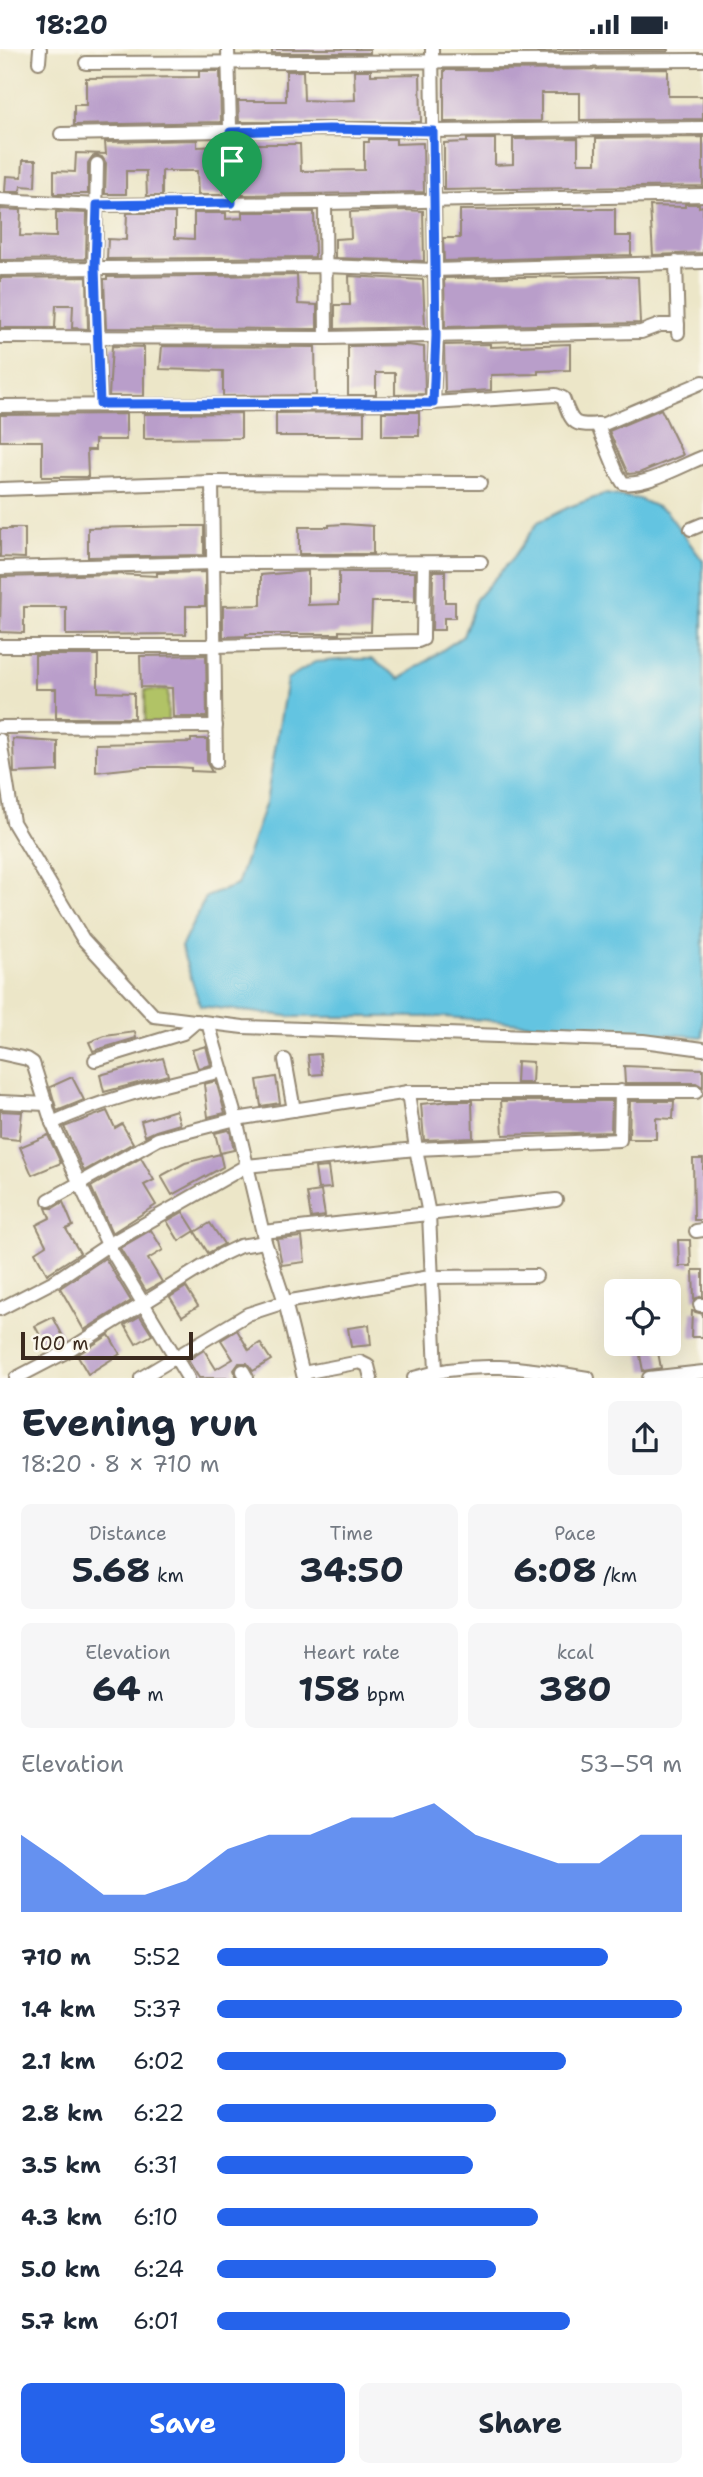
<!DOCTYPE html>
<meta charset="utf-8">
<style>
:root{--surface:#fff;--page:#f6f6f7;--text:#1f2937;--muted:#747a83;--accent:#2563eb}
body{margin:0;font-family:"Shantell Sans",sans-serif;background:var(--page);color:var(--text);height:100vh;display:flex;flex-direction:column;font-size:26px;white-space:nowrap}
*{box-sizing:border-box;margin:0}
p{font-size:23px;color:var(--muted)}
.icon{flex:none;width:38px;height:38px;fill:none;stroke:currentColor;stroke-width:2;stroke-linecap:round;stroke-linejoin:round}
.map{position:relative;height:1329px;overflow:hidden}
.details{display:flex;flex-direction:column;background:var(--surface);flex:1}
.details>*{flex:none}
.buttons{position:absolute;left:604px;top:1230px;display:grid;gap:14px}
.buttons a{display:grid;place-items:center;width:77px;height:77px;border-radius:10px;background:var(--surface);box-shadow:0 7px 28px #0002;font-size:35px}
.scale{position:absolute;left:21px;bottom:18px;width:172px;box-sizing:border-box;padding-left:7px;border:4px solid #3b2a1e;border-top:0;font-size:19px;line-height:24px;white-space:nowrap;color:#3b2a1e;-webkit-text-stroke:5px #fbf7ec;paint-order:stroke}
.pin{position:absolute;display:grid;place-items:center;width:60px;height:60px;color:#fff;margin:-72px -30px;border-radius:50% 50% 50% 0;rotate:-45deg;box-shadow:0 0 7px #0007}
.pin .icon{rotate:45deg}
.round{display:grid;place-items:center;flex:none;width:74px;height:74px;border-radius:10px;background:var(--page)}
.summary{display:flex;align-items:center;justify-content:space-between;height:119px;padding:0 21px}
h1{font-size:38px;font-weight:700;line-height:52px}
.metrics{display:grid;grid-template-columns:repeat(3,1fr);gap:10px;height:119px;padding:7px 21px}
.metrics div{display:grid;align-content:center;border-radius:10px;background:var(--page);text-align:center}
.metrics b{font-size:35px;font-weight:700}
.metrics small{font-size:19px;font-weight:400}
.metrics p{font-size:19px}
.chart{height:196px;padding:14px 21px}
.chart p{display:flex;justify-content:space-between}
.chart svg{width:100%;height:126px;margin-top:7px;fill:var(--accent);opacity:.7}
.action{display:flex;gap:14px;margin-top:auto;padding:14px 21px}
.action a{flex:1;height:80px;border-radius:10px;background:var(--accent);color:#fff;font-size:28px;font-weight:700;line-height:80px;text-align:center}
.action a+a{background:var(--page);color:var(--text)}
ul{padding:0 21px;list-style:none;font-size:23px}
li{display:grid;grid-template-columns:112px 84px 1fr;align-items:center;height:52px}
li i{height:18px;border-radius:9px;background:var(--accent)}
.status{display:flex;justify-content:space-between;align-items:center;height:49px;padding:0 35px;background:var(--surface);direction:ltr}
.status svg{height:19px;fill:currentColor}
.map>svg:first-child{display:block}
</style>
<div class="status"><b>18:20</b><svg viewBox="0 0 49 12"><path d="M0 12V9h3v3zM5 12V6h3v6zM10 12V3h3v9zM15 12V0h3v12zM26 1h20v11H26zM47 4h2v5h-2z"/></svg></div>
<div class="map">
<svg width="703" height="1329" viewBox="0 0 703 1329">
<rect width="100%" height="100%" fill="#fbf7ec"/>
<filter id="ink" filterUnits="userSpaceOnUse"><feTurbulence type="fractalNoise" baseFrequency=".0143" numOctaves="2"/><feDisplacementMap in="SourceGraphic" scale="14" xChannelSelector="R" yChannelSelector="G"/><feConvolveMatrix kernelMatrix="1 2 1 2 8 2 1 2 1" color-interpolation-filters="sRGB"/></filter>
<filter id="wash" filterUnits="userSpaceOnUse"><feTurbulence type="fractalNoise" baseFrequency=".00686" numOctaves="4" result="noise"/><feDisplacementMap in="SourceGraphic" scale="28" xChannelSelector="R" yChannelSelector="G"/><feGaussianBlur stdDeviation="1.57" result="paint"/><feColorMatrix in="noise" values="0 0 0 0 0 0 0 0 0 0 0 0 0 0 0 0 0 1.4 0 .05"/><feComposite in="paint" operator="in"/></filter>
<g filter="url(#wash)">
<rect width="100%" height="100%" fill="#ece6c8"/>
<rect fill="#b1c366" stroke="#767642" stroke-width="2" x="145" y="641" width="23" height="32"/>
<polygon fill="#63c4e1" stroke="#4f7780" stroke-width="2" points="605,445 639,450 666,462 703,512 703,988 444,968 294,968 200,957 181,898 206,848 237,836 266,753 287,630 315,613 351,610 372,610 400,630 463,587 476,550 513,509 538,473 569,458"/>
<g id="blocks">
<g fill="#b99eca">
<rect x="272" y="0" width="98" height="4"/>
<polygon points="537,0 668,0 668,2 537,3"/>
<polygon points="668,20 668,47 703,47 703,70 580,71 580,44 541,44 541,72 444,73 444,21"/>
<polygon points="354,21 371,21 371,26 420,25 421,73 239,73 238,52 286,52 286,22 303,22 304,51 330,52 355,51"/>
<polygon points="199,22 220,22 221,73 74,76 74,56 86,56 86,29 199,28"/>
<polygon points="703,88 703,137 444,141 444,94 467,93 467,90 495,90 495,116 513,115 513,90 578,89 578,114 596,114 596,89"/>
<polygon points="369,90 396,90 396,95 423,94 424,143 242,146 240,95 300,95 301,122 364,121 364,93 369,93"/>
<polygon points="197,91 197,98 222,97 223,146 198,146 197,122 162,122 162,147 147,147 146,122 126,122 126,145 105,145 106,114 102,108 96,106 92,108 88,114 88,145 54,145 54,122 75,123 76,104 106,105 105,93"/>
<polygon points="23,111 36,111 35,138 21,137 20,143 5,143 6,127 22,128"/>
<polygon points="685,155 699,155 699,158 703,157 703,204 653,206 650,157 685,158"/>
<polygon points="0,160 21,161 20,187 56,188 56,163 87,164 86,210 0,211"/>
<polygon points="553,160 615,160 615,187 631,187 631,206 444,212 443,189 460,189 460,161"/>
<polygon points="405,161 423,162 424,212 335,209 335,190 351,189 350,163"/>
<polygon points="242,163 314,163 315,208 107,210 108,190 126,191 127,164 175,164 175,189 194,190 194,164 226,164 226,170 242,169"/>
<polygon points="297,226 298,255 317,256 317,280 106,279 104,230 107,230 107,228"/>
<polygon points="349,227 423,231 425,278 335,280 335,256 350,256"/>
<polygon points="607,227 638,228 640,274 445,278 444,229"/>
<polygon points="87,228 88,280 72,279 73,256 56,256 55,279 0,279 0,229"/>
<polygon points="490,295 490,298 570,295 570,321 538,322 538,325 491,326 491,341 445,344 444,296"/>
<polygon points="408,296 424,298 425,345 395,346 395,324 376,324 376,346 348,346 348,297"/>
<polygon points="112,297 144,298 144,347 109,347"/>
<polygon points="162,297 315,298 316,346 223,347 223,322 160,320"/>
<polygon points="661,360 683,406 639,424 628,425 609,382"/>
<polygon points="364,363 364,387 276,387 276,364"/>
<rect x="382" y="363" width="37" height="24"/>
<polygon points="241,364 241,389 144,390 144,365"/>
<polygon points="126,365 126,391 95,391 95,401 87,401 88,428 42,428 42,392 0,392 0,366"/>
<polygon points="344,475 373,477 373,505 299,505 299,478 329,478 329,476"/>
<polygon points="180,477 204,477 204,506 88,508 88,479"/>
<polygon points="11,479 25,479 25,509 0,508 0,480 11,480"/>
<polygon points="308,522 308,556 339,555 339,523 415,523 415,553 372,553 371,583 339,582 339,585 246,585 246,587 223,588 223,557 261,556 261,526"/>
<polygon points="433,522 445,522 445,553 455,553 455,569 444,569 444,581 432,581"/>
<polygon points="205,523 205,557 186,557 186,585 66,586 66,558 24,558 24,584 0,583 1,528 116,525 157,527 157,524"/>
<polygon points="35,606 98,606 98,643 134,644 134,669 56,669 56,640 35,640"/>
<polygon points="206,606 207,668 173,668 172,639 141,638 140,607"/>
<polygon points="13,690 58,693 58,722 14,724"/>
<polygon points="191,690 207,690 207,714 212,723 191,722 191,719 177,718 143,718 96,723 96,695 191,693"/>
<polygon points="135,983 136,989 93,1002 89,993 105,987"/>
<polygon points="206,997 211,1016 198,1019 192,1001"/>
<polygon points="320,1005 322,1025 310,1026 308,1006"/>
<polygon points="163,1009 168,1026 104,1043 100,1026"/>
<polygon points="517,1012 533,1013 532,1034 516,1034"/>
<polygon points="624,1017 703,1020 703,1038 696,1034 625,1034"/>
<polygon points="72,1028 84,1051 57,1062 50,1038"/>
<polygon points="276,1028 280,1054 261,1057 257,1031"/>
<polygon points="216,1032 225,1064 208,1068 204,1035"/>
<polygon points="451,1052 472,1052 473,1089 424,1091 421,1055"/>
<polygon points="501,1052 612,1052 611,1083 503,1086"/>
<polygon points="630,1052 674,1052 673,1070 656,1069 656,1090 629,1090"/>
<polygon points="176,1061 180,1075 156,1082 145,1087 141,1072"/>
<polygon points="0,1062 22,1063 19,1091 0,1089"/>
<polygon points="107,1062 115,1079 122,1075 133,1094 84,1122 64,1078"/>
<polygon points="228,1081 230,1082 234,1101 220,1104 215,1084"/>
<polygon points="48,1086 61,1114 32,1126 20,1098"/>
<polygon points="220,1105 223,1118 172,1146 161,1127 185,1114"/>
<polygon points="141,1109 154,1131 144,1136 156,1156 112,1184 91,1138"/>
<polygon points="693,1110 703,1110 703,1171 694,1171"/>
<polygon points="328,1118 331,1139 318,1140 315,1119"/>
<polygon points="321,1142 325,1167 311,1169 307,1144"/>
<polygon points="63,1153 73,1177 66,1180 80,1204 47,1225 35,1203 46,1196 36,1176 50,1169 46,1159 53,1159"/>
<polygon points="183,1163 195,1182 179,1192 167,1172"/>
<polygon points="210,1174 224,1195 208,1204 195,1183"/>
<polygon points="151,1181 163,1201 148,1210 162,1233 146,1242 120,1199"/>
<polygon points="302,1188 305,1213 282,1216 277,1190"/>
<polygon points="678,1191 690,1191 691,1217 679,1217"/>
<polygon points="105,1209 131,1252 84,1281 60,1239"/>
<polygon points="693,1221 703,1221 703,1247 694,1250"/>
<polygon points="186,1238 198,1257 182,1267 170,1248"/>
<polygon points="692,1262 703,1265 703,1288 691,1288"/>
<polygon points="140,1267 152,1286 136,1295 125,1276"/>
<polygon points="53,1268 65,1291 47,1300 35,1277"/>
<polygon points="369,1276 371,1296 351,1298 348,1279"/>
<polygon points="237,1281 249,1301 260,1294 271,1311 253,1322 247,1314 239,1314 234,1321 237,1329 199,1329 188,1311 204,1301 216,1320 233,1310 221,1291"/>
<polygon points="109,1286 120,1305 88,1325 77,1306"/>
<polygon points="657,1298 661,1319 643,1322 639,1301"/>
</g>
</g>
</g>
<g filter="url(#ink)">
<use href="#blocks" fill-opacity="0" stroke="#948873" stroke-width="2"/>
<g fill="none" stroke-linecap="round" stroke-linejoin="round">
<defs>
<g id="street">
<polyline points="228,0 232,154"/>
<polyline points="432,0 436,287 433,354"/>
<polyline points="39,13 40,0"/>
<polyline points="86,14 703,11"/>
<polyline points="61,85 328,80 433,82 703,79"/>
<polyline points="97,115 95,219 100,355"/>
<polyline points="0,151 97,156 325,154 703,146"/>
<polyline points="325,154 326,289"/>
<polyline points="676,213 678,284"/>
<polyline points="0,220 325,217 434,221 703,213"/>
<polyline points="0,288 326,289 641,283 660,276 678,276"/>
<path d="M0,357L433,354L556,346L563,349C573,377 573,377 604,375L703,333"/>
<path d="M597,375L617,424L623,434C644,438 683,416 703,408"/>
<polyline points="212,433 216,713"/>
<polyline points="0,440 212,433 480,434"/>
<polyline points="691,480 703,475"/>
<polyline points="0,519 215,514 481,513"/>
<polyline points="0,597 215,597 418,592 423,590 423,586 424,514"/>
<polyline points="0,678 216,677"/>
<polyline points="0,691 13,773 83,890 154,967 243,978 643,992 703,1000"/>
<polyline points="208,974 236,1070 265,1193 285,1253 304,1329"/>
<polyline points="0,1004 27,1010 33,1014 52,1074 108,1196 188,1329"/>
<polyline points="95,1011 183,984 197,972"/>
<polyline points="285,1011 294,1061"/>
<polyline points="408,1043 416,1100 429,1165 436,1322"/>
<polyline points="0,1053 47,1055"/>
<path d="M52,1074C107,1048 164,1036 222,1022"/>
<polyline points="49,1151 158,1090 236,1070 408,1043 696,1043"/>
<polyline points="696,1182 703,1181"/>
<polyline points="263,1183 556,1151"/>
<polyline points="700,1256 703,1256"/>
<polyline points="0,1260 56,1231 108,1196 246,1117 416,1100 620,1091 621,1042"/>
<polyline points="243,1322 247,1329"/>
<polyline points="303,1324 360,1313 368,1317 371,1329"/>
<polyline points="16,1329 64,1304 221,1206 240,1197 265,1193"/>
<polyline points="141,1329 248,1265 285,1253 430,1228 536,1227"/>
<path d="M414,1329C474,1310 527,1319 588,1329"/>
<polyline points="649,1329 703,1323"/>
</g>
</defs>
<use href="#street" stroke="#948873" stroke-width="16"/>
<use href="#street" stroke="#fff" stroke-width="12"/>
</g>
</g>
<g fill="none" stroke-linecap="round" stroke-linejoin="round" filter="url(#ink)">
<defs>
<polygon id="route" points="328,80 433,82 436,287 433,354 100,355 95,219 97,156 232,154 230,83"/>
</defs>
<use href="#route" stroke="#fff" stroke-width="14"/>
<use href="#route" stroke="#2563eb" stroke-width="9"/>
</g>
</svg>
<div class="buttons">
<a><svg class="icon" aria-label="locate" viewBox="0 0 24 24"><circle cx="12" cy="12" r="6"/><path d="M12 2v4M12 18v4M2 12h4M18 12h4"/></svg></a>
</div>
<div class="scale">100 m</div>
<div class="pin" style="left:232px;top:154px;background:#1e9e55"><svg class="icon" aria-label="arrive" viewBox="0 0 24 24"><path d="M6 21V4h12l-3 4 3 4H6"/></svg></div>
</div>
<section class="details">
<div class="summary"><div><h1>Evening run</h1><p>18:20 · 8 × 710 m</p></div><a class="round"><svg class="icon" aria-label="share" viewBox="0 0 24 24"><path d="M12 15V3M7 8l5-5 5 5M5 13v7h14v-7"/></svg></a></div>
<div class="metrics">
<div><p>Distance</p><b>5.68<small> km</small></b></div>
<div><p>Time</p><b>34:50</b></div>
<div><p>Pace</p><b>6:08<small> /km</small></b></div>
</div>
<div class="metrics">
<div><p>Elevation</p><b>64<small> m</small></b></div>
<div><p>Heart rate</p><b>158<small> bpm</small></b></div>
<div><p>kcal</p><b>380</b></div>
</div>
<div class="chart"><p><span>Elevation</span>53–59 m</p>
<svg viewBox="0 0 160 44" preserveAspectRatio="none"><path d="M0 44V17L10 27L20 38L30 38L40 33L50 22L60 17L70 17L80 11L90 11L100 6L110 17L120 22L130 27L140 27L150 17L160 17V44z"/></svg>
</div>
<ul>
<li><b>710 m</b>5:52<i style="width:84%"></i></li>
<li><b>1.4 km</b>5:37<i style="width:100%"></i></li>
<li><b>2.1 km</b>6:02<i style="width:75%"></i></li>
<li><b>2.8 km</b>6:22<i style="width:60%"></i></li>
<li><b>3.5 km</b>6:31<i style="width:55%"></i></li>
<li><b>4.3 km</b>6:10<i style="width:69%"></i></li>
<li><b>5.0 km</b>6:24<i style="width:60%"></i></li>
<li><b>5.7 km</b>6:01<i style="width:76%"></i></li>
</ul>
<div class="action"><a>Save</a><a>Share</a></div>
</section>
